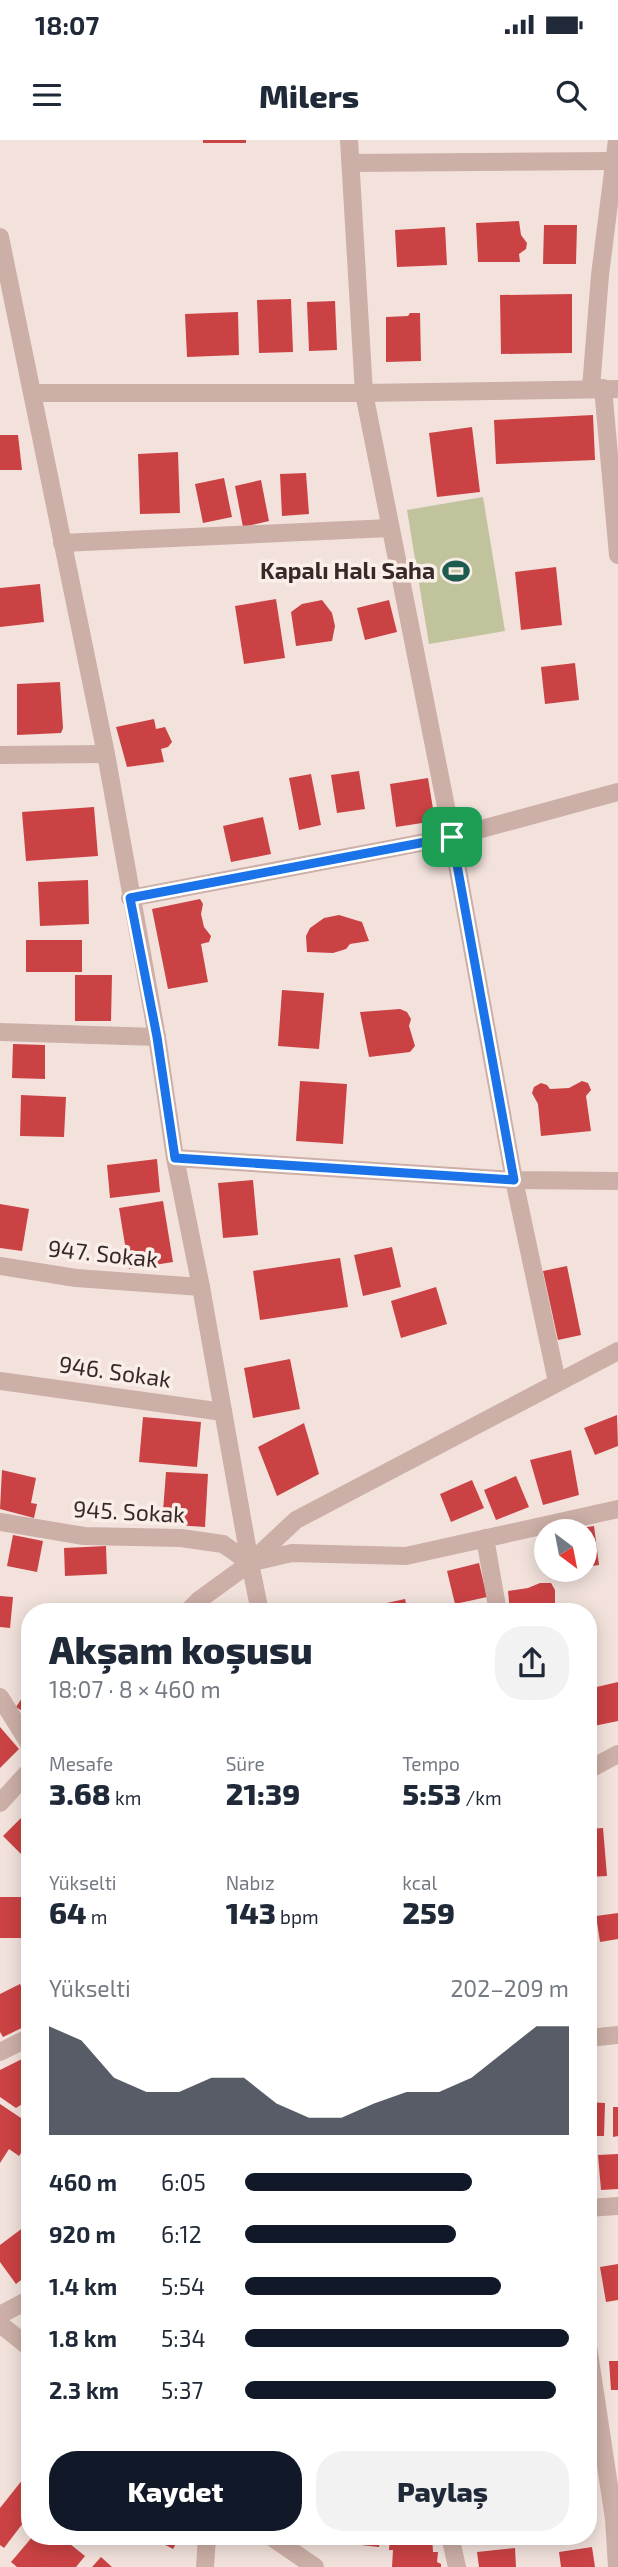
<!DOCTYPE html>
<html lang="tr">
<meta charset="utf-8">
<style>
:root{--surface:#fff;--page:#f2f2f3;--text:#1f2937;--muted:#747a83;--accent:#111827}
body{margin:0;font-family:"Exo 2",sans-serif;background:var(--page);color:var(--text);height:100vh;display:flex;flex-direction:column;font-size:26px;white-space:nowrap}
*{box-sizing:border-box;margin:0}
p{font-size:23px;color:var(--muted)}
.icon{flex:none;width:38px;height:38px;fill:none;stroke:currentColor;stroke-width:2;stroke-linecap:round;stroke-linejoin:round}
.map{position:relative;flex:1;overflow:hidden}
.sheet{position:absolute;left:21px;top:1463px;width:576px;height:942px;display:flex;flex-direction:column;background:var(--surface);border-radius:28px;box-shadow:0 4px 18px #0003}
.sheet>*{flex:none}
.needle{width:46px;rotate:148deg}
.tools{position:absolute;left:534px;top:1379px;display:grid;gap:14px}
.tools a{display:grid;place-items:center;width:63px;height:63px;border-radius:50%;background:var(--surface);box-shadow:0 4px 18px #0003;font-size:35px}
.pin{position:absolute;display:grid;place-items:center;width:60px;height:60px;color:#fff;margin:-30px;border-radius:14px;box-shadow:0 4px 10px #0006}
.round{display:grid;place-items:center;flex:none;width:74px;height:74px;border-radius:28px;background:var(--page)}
.overview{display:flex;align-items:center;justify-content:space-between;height:119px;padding:0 28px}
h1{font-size:38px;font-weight:800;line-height:52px}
.metrics{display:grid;grid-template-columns:repeat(3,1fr);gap:10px;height:119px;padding:7px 28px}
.metrics div{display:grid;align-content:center}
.metrics b{font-size:30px;font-weight:800}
.metrics small{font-size:19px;font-weight:400}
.metrics p{font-size:19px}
.chart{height:196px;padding:14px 28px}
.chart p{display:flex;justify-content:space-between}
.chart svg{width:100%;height:126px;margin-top:7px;fill:var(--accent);opacity:.7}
.cta{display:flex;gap:14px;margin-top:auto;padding:14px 28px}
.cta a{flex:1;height:80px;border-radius:28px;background:var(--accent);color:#fff;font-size:28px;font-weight:800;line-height:80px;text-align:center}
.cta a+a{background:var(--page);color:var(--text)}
ul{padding:0 28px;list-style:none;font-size:23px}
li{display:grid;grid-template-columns:112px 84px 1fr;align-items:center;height:52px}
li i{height:18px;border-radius:9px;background:var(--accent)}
.status{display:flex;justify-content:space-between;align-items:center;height:49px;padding:0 35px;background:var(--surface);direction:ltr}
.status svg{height:19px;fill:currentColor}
header{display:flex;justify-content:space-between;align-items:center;height:91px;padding:0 28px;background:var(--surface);font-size:32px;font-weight:800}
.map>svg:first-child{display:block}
</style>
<div class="status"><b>18:07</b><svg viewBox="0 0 49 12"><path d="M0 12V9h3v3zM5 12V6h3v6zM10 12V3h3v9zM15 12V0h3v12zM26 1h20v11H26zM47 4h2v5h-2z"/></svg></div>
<header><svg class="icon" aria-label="menu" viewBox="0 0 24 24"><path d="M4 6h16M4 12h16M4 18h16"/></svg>Milers<svg class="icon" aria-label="search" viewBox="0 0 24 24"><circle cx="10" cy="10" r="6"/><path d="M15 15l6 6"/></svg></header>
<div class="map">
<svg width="618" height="2427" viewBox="0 0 618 2427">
<rect width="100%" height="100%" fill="#f3e2dc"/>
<polygon fill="#c0c39b" points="483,357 505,491 429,504 407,370"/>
<g fill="#cb4244">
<rect x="203" y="0" width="43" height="3"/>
<polygon points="519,81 521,95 527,103 526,109 519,114 520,122 478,122 476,83"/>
<polygon points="544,85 577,85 576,124 543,124"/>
<polygon points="445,87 447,125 397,127 395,90"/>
<polygon points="572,154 572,213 501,214 500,155"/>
<polygon points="291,159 293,212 259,213 257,160"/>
<polygon points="335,161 337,210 309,211 307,162"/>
<polygon points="238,172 239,215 187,217 185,174"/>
<polygon points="410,173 420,173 421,221 386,222 386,177 408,176"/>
<polygon points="593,275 595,320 496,324 494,280"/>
<polygon points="472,287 480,352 437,357 429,293"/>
<polygon points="0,295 18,295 22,330 0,330"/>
<polygon points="178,312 180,373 140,374 138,314"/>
<polygon points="306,333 309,374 282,376 280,334"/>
<polygon points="224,338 232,377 203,383 195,344"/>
<polygon points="261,340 269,381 243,387 235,346"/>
<polygon points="556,427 562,485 521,490 515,432"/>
<polygon points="40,444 44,482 0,487 0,448"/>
<polygon points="276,459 285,518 244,524 235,466"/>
<polygon points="322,460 332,473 335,486 332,501 296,506 291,472 302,464"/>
<polygon points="389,460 397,492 365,500 357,468"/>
<polygon points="575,523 579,560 545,564 541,527"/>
<polygon points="60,542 63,588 61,593 17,595 17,544"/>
<polygon points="154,579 156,589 165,587 172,602 168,607 161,609 164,622 127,627 116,587"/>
<polygon points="359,631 365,669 337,673 331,635"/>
<polygon points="311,634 321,685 299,690 289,638"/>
<polygon points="428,638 435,681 396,687 390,644"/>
<polygon points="94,667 98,716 26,721 22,672"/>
<polygon points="263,677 271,714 231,722 223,686"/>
<polygon points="88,740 89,784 40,786 38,742"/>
<polygon points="200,759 203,764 201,774 204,787 211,796 209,802 201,804 208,842 168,849 152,769"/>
<polygon points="339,775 362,782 369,801 350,804 346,809 333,813 307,812 306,796 310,788 324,778"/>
<rect x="26" y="800" width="56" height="32"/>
<polygon points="75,835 112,835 111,881 75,881"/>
<polygon points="282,850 324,853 319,909 278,906"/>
<polygon points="400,869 407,872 411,879 409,886 415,906 410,912 369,917 360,872"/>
<polygon points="13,904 45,905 45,939 12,938"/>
<polygon points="300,941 347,944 343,1004 296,1001"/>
<polygon points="582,941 588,943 591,950 586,956 591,991 541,996 538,964 532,953 534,947 541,943 547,945 550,949 569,948"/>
<polygon points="21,955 66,957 64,997 20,996"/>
<polygon points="157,1019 160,1052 110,1058 107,1025"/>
<polygon points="253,1040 258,1095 223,1098 218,1043"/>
<polygon points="163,1061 173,1122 129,1129 119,1068"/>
<polygon points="0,1064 29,1069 22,1111 0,1108"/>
<polygon points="392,1107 401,1147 363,1156 354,1115"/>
<polygon points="340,1118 348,1167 260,1180 253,1131"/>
<polygon points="567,1126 581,1195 558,1200 543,1131"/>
<polygon points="436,1147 447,1184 401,1198 391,1161"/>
<polygon points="290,1219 300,1269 253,1278 244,1228"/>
<polygon points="617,1275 618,1306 595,1315 584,1288"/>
<polygon points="143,1277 201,1282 197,1327 139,1322"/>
<polygon points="304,1283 319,1334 277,1356 258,1307"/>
<polygon points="571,1310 579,1355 543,1365 530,1320"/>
<polygon points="2,1330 36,1338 31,1363 37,1364 34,1378 0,1369"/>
<polygon points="166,1332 208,1334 205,1387 162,1384"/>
<polygon points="516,1336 529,1367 496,1380 484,1350"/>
<polygon points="472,1340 484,1368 451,1382 440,1354"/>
<polygon points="594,1386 599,1425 584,1427 584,1391 567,1390"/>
<polygon points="13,1395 43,1401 37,1432 7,1426"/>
<polygon points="106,1406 107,1434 65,1436 64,1408"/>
<polygon points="479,1423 487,1457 455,1464 447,1431"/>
<polygon points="540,1443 551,1443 555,1450 555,1472 510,1472 508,1451 528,1448"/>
<polygon points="0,1456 13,1457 10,1488 0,1487"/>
<polygon points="405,1459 408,1472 350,1472 350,1471"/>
<polygon points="618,1542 618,1581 589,1587 588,1549"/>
<polygon points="30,1546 30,1576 16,1567"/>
<polygon points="0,1587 19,1609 0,1628"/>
<polygon points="27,1672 30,1674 30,1723 3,1696"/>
<polygon points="603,1688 607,1736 588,1737 588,1689"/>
<rect x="0" y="1757" width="28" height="41"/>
<polygon points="618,1773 618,1799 600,1802 596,1776"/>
<polygon points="20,1844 30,1864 30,1884 3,1897 0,1892 0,1854"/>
<polygon points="592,1854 595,1888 588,1888 588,1855"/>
<polygon points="30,1915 30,1959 16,1968 0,1957 0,1930"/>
<polygon points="588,1962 605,1963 604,1996 588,1996"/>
<polygon points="0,1964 30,1984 30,1999 19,2016 9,2009 0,2023"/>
<polygon points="613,1967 618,1967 618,1996 613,1997"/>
<polygon points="618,2014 618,2049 601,2050 598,2015"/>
<polygon points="24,2087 30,2095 30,2133 16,2144 0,2122 0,2105"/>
<polygon points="618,2124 618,2160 606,2162 600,2127"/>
<polygon points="609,2221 618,2221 618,2250 611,2250"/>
<polygon points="23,2339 30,2344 30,2374 4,2408 0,2405 0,2368"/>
<polygon points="33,2396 60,2396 85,2416 76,2427 17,2427 11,2422"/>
<polygon points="149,2396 180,2396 173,2409"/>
<polygon points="353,2396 381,2396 379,2407 352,2404"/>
<polygon points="390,2396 432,2396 433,2412 438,2412 437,2422 441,2424 441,2427 392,2427 393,2410 389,2410"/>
<polygon points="478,2396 508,2396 508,2397 480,2403"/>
<polygon points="542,2396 585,2396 585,2399 543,2404"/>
<polygon points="592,2407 595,2427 561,2427 559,2412"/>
<polygon points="515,2408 516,2427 479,2427 477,2412"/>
<polygon points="101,2417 112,2427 92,2427"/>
</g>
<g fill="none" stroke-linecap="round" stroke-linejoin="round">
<g stroke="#ccafa7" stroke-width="18">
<polyline points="349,0 364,253 452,697 514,1040 557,1242"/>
<polyline points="351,23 614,21"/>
<polyline points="0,97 106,614 157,897 175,1018 201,1147 250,1423 260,1472"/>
<polyline points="591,248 600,135 617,0"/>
<polyline points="603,248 618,415"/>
<polyline points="32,253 364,253 618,249"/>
<polyline points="62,403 390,388"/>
<polyline points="0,615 106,614"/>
<polyline points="130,758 452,697 618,652"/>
<polyline points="0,892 157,897"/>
<polyline points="175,1018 514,1040 618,1041"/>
<polyline points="0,1126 76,1138 201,1147"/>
<polyline points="0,1241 223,1272"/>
<polyline points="0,1382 84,1396 181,1398 223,1404 250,1423"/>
<polyline points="485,1398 498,1472"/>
<polyline points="253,1422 292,1413 406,1416 618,1369"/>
<polyline points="187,1472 199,1460 250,1423 296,1380 618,1211"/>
<polyline points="0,1557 30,1605"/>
<polyline points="588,1630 618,1614"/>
<polyline points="0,1663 30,1630"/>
<polyline points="588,1898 618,1895"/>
<polyline points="0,1912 30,1897"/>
<polyline points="588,2068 618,2066"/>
<polyline points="0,2175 30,2159"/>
<polyline points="0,2184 30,2208"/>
<polyline points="588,2206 614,2379 617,2427"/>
<polyline points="270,2396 315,2427"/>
<polyline points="450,2396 457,2427"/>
<polyline points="205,2427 207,2396"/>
</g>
</g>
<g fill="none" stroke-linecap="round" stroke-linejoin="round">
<defs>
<polygon id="route" points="452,697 514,1040 175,1018 157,897 130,758"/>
</defs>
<use href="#route" stroke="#fff" stroke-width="14"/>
<use href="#route" stroke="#1a73e8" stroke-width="9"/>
</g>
<defs>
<symbol id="stadium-bare" viewBox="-9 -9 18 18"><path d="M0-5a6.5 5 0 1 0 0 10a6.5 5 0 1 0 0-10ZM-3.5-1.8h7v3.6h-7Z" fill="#1c5c4f" stroke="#faeee9" stroke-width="2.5" paint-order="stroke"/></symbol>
</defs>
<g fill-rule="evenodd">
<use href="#stadium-bare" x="437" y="412" width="38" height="38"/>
</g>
<g text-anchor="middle" stroke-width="7" stroke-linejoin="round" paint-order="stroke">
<g font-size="23" font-weight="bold" fill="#382928" stroke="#faeee9" text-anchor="end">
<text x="435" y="439">Kapalı Halı Saha</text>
</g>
<g font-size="23" fill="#382928" stroke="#faeee9">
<text transform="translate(103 1114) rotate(6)" y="8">947. Sokak</text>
<text transform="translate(115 1232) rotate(8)" y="8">946. Sokak</text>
<text transform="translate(129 1372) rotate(3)" y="8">945. Sokak</text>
</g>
</g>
</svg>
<div class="tools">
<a><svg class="needle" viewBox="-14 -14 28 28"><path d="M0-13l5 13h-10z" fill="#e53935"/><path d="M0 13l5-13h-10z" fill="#747a83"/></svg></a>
</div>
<div class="pin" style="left:452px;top:697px;background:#1e9e55"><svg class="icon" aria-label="arrive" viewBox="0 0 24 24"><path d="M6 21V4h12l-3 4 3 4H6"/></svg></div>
<section class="sheet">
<div class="overview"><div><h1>Akşam koşusu</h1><p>18:07 · 8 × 460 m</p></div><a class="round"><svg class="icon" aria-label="share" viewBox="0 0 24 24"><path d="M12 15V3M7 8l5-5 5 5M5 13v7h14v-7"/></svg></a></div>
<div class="metrics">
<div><p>Mesafe</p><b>3.68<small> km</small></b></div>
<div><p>Süre</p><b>21:39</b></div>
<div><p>Tempo</p><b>5:53<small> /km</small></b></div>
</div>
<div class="metrics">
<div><p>Yükselti</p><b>64<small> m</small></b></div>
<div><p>Nabız</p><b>143<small> bpm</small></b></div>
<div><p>kcal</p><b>259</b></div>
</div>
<div class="chart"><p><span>Yükselti</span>202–209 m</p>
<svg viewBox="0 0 160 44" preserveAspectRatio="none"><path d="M0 44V6L10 11L20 24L30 29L40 29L50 24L60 24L70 33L80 38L90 38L100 33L110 29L120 29L130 24L140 15L150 6L160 6V44z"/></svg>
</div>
<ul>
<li><b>460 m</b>6:05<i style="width:70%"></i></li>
<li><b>920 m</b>6:12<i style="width:65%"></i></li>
<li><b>1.4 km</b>5:54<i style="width:79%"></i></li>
<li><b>1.8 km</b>5:34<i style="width:100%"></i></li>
<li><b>2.3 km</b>5:37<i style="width:96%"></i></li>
</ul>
<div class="cta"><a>Kaydet</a><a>Paylaş</a></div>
</section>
</div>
